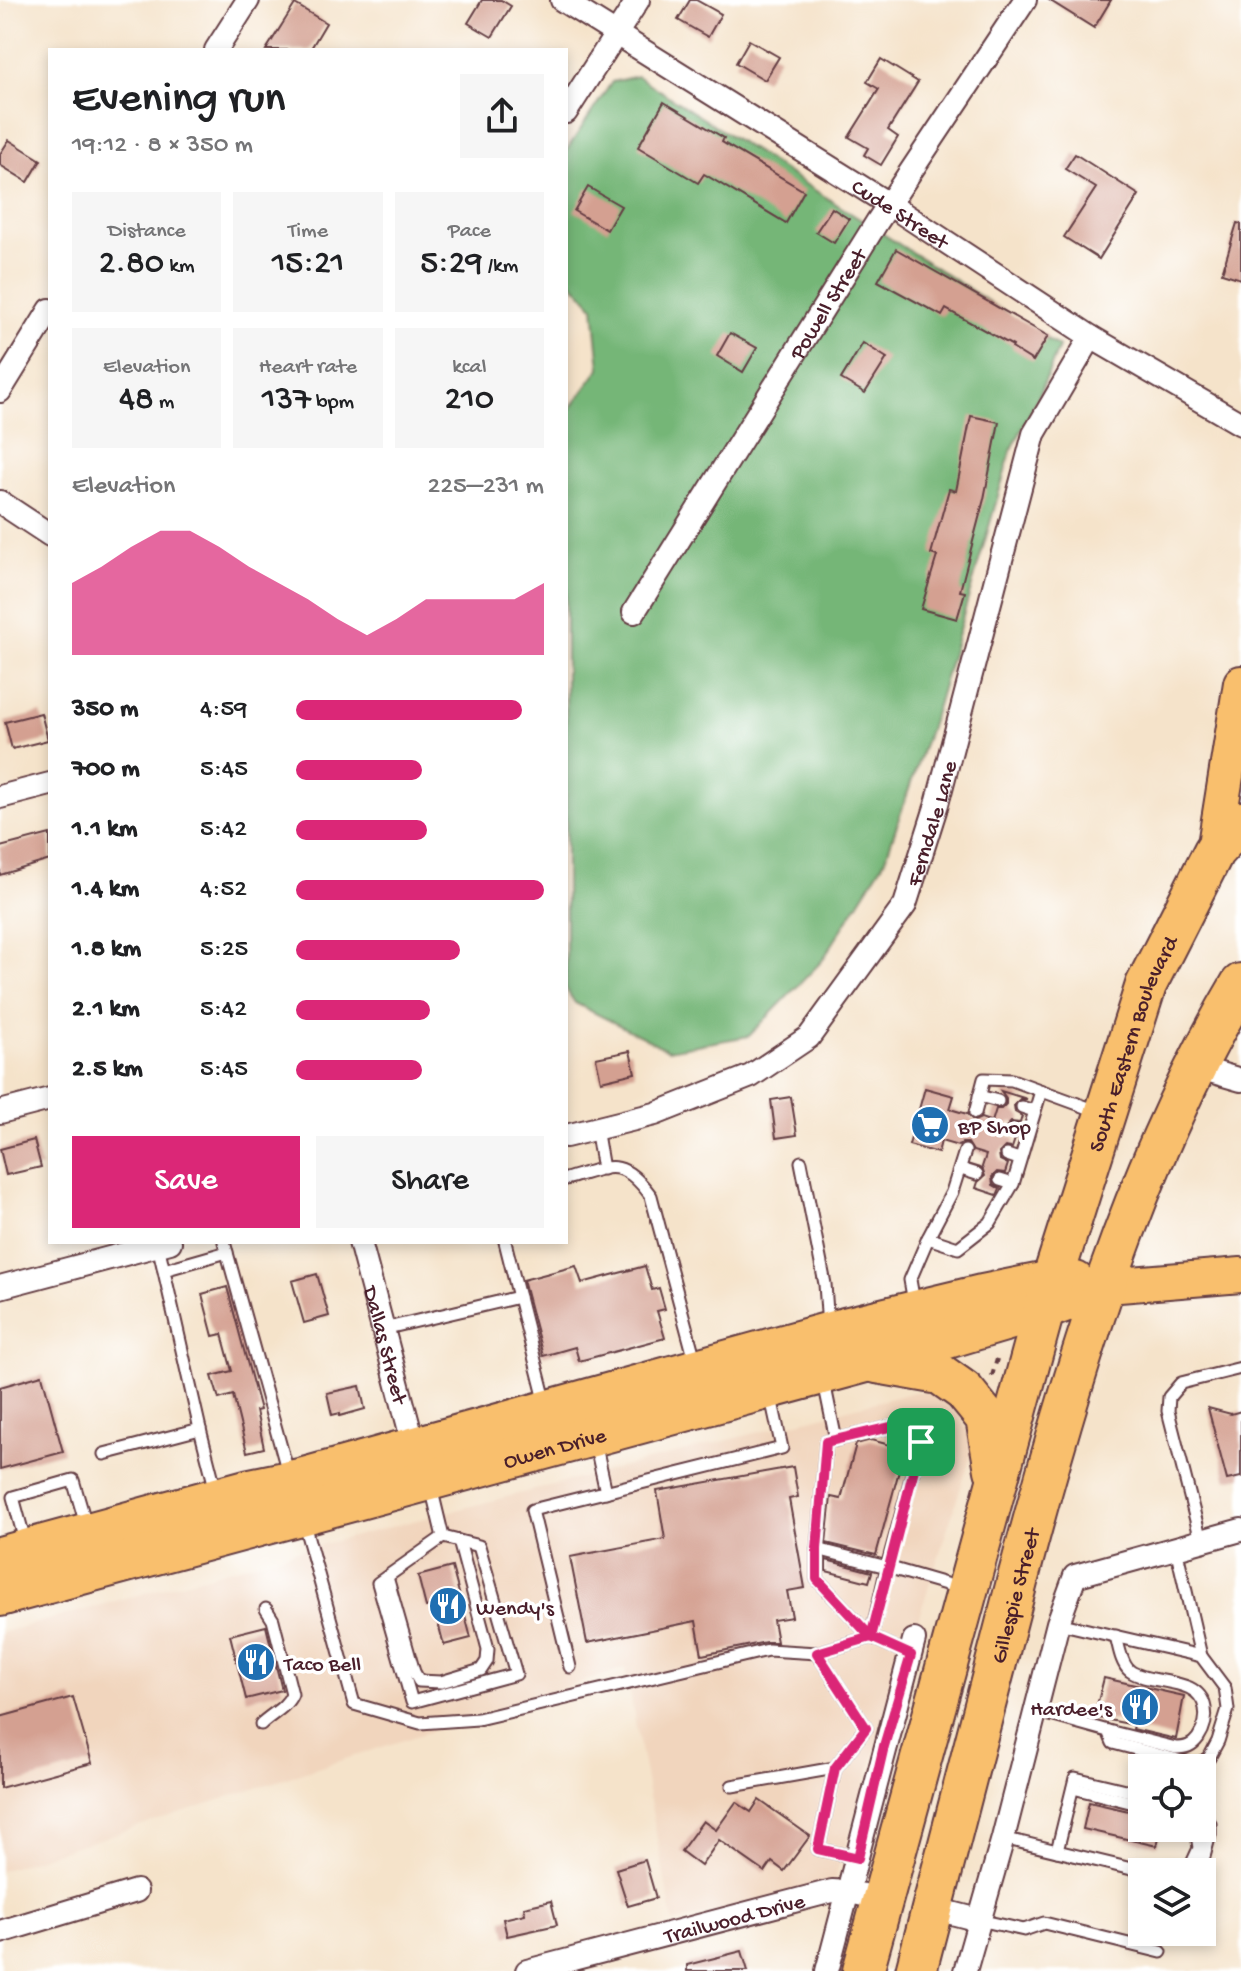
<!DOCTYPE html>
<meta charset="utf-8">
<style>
:root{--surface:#fff;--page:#f6f6f6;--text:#202124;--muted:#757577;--accent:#db2777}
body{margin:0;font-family:"Gochi Hand",sans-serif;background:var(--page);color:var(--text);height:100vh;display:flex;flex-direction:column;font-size:30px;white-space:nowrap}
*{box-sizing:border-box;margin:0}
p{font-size:26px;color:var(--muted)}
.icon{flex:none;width:44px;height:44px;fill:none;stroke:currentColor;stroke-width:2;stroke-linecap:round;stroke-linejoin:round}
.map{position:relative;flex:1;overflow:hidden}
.drawer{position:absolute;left:48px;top:48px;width:520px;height:1196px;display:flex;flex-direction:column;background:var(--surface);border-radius:0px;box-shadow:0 4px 12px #0003}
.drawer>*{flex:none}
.buttons{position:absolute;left:1128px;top:1754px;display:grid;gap:16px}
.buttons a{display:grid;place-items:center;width:88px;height:88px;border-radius:0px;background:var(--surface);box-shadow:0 4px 12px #0003;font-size:40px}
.pin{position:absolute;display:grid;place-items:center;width:68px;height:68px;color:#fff;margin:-34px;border-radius:16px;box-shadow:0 4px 12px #0006}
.round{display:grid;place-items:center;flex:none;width:84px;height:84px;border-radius:0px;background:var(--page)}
.summary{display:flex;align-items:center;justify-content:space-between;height:136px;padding:0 24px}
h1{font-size:44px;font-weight:600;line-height:60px}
.metrics{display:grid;grid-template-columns:repeat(3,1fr);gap:12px;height:136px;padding:8px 24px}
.metrics div{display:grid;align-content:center;border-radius:0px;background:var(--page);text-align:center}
.metrics b{font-size:34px;font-weight:600}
.metrics small{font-size:22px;font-weight:400}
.metrics p{font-size:22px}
.chart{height:224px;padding:16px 24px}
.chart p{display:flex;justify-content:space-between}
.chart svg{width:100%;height:144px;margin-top:8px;fill:var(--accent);opacity:.7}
.button{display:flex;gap:16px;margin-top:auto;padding:16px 24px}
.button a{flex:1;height:92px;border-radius:0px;background:var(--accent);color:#fff;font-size:32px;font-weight:600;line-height:92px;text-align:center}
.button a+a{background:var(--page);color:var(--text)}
ul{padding:0 24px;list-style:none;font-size:26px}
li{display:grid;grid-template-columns:128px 96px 1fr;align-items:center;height:60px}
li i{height:20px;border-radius:10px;background:var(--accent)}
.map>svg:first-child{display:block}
</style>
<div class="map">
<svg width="1241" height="1971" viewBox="0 0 1241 1971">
<rect width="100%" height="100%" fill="#fff"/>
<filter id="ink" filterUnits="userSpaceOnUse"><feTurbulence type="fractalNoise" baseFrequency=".0125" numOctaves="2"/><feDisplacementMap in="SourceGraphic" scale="16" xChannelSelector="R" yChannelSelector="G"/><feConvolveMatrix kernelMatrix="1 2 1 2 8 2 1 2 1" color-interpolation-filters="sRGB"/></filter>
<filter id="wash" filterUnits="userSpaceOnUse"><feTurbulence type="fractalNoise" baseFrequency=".006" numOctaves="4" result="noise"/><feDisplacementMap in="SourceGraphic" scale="32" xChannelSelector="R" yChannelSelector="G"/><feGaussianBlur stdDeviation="1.8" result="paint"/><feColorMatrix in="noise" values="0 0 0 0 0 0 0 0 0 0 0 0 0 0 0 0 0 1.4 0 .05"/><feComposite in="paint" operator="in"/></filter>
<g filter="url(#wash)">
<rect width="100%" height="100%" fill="#f5e3ca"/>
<polygon fill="#f1d5bd" points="915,1392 939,1393 959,1411 974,1446 834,1881 673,1923 625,1668 0,1871 0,1633 293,1552"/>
<polygon fill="#75b677" stroke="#606a51" stroke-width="2" points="637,76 1059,347 1040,393 1011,451 936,709 885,860 822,961 749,1036 668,1050 575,1003 566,989 566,415 600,368 594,307 566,275 566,151 612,82"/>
<g id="blocks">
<g fill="#d4a091">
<polygon points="482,0 501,0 511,6 492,37 468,23"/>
<polygon points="690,0 696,0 721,14 708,37 678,20"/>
<polygon points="1049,0 1111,0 1094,28"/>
<polygon points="295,4 326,23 310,50 266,50"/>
<polygon points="749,40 779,57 765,80 736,63"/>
<polygon points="881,59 918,82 888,130 898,137 881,165 864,155 868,148 849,137 879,89 867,82"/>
<polygon points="664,102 724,138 722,142 804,191 786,223 704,174 698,183 638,147"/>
<polygon points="9,140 41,160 28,182 0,165 0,154"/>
<polygon points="1075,154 1139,195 1099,259 1064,237 1096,188 1065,169"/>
<polygon points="588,187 621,206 607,230 574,211"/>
<polygon points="832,208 849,219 834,243 816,232"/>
<polygon points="1237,223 1241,224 1241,279 1222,273"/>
<polygon points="896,249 1048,336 1033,361 1012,348 1013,346 946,309 942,316 878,281"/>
<polygon points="730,333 757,348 743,372 717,356"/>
<polygon points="863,343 887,358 865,393 841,379"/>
<polygon points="971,416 999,422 984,499 960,591 965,592 957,619 921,609 937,556 931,554 949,489 956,491"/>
<polygon points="41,713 48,740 12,749 5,722"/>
<polygon points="50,834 50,860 0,875 0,847"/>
<polygon points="630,1051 635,1073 601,1081 596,1058"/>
<polygon points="925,1088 954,1096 950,1109 967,1114 974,1121 981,1118 992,1122 996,1109 1001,1109 1006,1104 1006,1098 1001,1091 1027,1099 1020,1099 1014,1105 1015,1112 1022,1116 1020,1123 1011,1122 1006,1127 1007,1135 1015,1139 1012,1148 1005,1147 999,1153 1000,1160 1008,1164 1005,1173 997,1172 992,1177 993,1185 1000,1189 997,1195 976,1188 978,1182 985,1176 982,1167 986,1155 973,1151 968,1143 962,1143 958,1146 941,1141 938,1153 909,1145"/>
<polygon points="791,1097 797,1135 776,1138 771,1100"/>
<polygon points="34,1140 41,1167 6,1175 0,1149"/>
<polygon points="576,1266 582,1283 645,1266 652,1290 659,1288 665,1309 657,1311 665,1338 579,1361 575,1347 543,1356 523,1280"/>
<polygon points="317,1274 329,1316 304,1323 292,1281"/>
<polygon points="227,1287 260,1410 256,1411 264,1448 247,1452 233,1395 219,1399 212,1376 232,1371 222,1334 213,1336 202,1294"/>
<polygon points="42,1375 63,1452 0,1469 0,1387"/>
<polygon points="360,1386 365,1409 340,1416 340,1413 332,1415 327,1393"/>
<polygon points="1208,1408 1231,1414 1241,1411 1241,1477 1227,1480"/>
<polygon points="871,1440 905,1449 876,1555 826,1543 831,1497 841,1499 856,1444"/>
<polygon points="793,1467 798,1497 789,1499 805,1588 787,1591 792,1617 773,1620 777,1642 766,1642 702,1655 696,1621 587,1643 570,1557 665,1539 657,1491"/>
<polygon points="826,1560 872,1572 869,1582 826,1571"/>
<polygon points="452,1567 471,1638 444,1645 433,1605 426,1607 418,1576"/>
<polygon points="266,1626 282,1690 246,1699 230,1635"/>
<polygon points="1104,1678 1184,1696 1176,1739 1133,1729 1134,1725 1094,1717"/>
<polygon points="73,1697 92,1763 0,1788 0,1717"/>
<polygon points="759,1800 810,1836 784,1871 772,1862 765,1872 719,1840 701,1866 681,1851 703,1821 716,1830 736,1802 751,1812"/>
<polygon points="1089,1802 1142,1814 1142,1828 1161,1828 1157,1846 1083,1829"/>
<polygon points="645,1860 656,1898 628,1906 616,1869"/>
<polygon points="551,1901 557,1925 507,1936 503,1919 525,1914 524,1907"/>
<polygon points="742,1951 748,1971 687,1971 687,1965"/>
</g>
</g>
</g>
<g filter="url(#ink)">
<use href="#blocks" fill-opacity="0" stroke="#643c43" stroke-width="2"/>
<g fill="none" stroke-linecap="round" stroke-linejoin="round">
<defs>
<g id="lane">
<polyline points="979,1096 998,1101"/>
<polyline points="1022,1107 1034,1111"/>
<polyline points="975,1113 984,1079 1012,1080 1097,1111"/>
<polyline points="596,1128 603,1169"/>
<polyline points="1014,1130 1027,1134"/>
<polyline points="1007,1155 1019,1159"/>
<polyline points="801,1162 825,1284 828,1327"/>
<polyline points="961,1169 977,1174"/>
<path d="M566,1179C609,1167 621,1155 651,1196L696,1364"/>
<polyline points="1000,1180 1013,1184"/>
<polyline points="928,1238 958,1248 990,1223 1013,1184 1041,1091"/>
<polyline points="224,1242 289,1476"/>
<polyline points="505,1242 546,1404"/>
<polyline points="164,1270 227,1252"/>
<polyline points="914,1302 910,1280 928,1238 952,1192 965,1151"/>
<polyline points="383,1329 519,1297"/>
<polyline points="824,1382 836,1440"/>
<polygon points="907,1423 916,1429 921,1442 887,1567 817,1549 826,1442"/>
<polyline points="200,1429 216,1491"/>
<polyline points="595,1442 606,1492"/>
<polyline points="104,1454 200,1429 158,1245"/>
<polyline points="431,1487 443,1537"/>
<polyline points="303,1520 354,1704 420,1723 478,1719 768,1650 817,1653 871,1637"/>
<polygon points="443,1537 479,1546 516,1674 412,1702 378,1583"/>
<polyline points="1201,1540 1168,1411 1169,1397 1181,1383 1241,1368"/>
<polyline points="25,1541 13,1497 73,1480 87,1528"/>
<polyline points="1176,1548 1201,1656"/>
<polyline points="817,1549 817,1579 871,1637 911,1655"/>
<polyline points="387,1577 414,1672 419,1681 441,1682 481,1670 487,1661 488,1649 459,1541"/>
<polyline points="871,1637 887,1567 963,1589"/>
<polyline points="817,1653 866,1728 835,1768"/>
<polyline points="570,1667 532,1510 782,1448 770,1393"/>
<polyline points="1036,1711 1108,1731 1113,1743 1197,1765 1209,1758 1218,1741 1228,1709 1225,1688 1201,1656 1058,1623"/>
<path d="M261,1724C271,1714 286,1708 292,1694L273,1620L266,1609"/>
<path d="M1108,1731L1176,1748C1186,1748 1192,1746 1198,1738C1204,1729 1207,1718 1205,1708C1199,1675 1151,1686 1130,1671C1121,1664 1119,1647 1116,1636"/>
<polyline points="732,1786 835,1768 818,1849 858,1858"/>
<polyline points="1073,1788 1142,1805"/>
<polyline points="1003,1838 1144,1872"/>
<polyline points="1057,1851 1075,1778 1142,1794"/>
<polyline points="1188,1872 1199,1848 1196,1828"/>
<polyline points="1200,1872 1210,1834 1210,1823 1202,1815"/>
<polyline points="979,1920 1024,1930 1044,1923 1161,1952"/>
</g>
<g id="street">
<path id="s1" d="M562,0L890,205L1091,337L1241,424"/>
<polyline points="216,50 248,0"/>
<polyline points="566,112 638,0"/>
<polyline points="0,391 50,310"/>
<polyline points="0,502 50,535"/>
<path id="s2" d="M634,612L877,222L1025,0"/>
<polyline points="0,797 50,784"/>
<polyline points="1196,1067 1241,1080"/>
<polyline points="0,1112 50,1099"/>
<path id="s3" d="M566,1136L655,1114L751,1076L809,1037L905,905L937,804L1034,434L1091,337"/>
<path id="s4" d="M360,1242L414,1446"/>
<polyline points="0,1287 170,1242"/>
<polyline points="932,1908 979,1920"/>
<polyline points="0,1932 136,1891"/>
<path id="s5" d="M527,1971L832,1891L849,1892L883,1899"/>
<polyline points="827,1971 914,1640"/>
<polyline points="965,1971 1003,1838 1058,1623 1075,1576 1241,1530"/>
</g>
<g id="primary">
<polyline points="1214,851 1241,683"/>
<polyline points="1107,1286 1241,1275"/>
</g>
<g id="highway">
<polyline points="877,1363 940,1374 964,1391 986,1418 995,1470"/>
<polyline points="0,1557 250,1489 304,1478 845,1328 982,1295 1052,1281 1075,1282"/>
<path id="s6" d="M0,1596L870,1361L1045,1309L1107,1286"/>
<path id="s7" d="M863,1971L1052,1281L1146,985L1214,851L1241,822"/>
<path id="s8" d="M916,1971C950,1840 984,1709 1018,1578C1072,1374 1133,1166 1241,984"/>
</g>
</defs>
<use href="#lane" stroke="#643c43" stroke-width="15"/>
<use href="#street" stroke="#643c43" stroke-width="26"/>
<use href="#primary" stroke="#643c43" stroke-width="38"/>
<use href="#highway" stroke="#643c43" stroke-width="44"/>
<polyline stroke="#643c43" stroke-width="4" stroke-dasharray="6 6" stroke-linecap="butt" points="992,1376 997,1359"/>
<use href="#lane" stroke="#fff" stroke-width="11"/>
<use href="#street" stroke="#fff" stroke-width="22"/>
<use href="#primary" stroke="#f9bf6d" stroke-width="34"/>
<use href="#highway" stroke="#f9bf6d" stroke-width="40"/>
</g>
</g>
<g fill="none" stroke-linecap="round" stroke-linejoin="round" filter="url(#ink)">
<defs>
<polyline id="route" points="921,1442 871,1637 817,1653 866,1728 835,1768 818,1849 858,1858 884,1746 911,1655 871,1637 817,1579 817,1549 826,1442 907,1423 916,1429 921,1442"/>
</defs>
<use href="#route" stroke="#fff" stroke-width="16"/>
<use href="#route" stroke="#db2777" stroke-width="10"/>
</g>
<defs>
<symbol id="supermarket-disc" viewBox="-11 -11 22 22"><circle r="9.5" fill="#1f6fb2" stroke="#fff"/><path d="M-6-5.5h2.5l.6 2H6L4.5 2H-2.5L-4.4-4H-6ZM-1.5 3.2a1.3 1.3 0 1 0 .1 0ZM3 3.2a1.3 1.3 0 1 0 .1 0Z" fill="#fff"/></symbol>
<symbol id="restaurant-disc" viewBox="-11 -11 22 22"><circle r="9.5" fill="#1f6fb2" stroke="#fff"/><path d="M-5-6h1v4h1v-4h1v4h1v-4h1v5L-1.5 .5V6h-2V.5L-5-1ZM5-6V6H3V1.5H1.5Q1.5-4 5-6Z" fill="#fff"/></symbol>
</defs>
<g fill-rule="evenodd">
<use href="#supermarket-disc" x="908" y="1103" width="44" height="44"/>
<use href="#restaurant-disc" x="426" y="1584" width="44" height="44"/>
<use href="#restaurant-disc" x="234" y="1640" width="44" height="44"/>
<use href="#restaurant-disc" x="1118" y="1685" width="44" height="44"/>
</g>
<g text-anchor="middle" stroke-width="7" stroke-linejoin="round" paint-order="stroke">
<g font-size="22" fill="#4a1f2b" stroke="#fff">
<text dy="8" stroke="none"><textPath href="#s1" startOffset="400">Cude Street</textPath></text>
<text dy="8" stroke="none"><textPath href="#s2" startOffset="364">Powell Street</textPath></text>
<text dy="8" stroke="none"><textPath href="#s3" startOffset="514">Ferndale Lane</textPath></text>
<text dy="8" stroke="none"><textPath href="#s7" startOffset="966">South Eastern Boulevard</textPath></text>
<text dy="8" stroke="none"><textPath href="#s4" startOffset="106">Dallas Street</textPath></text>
<text dy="8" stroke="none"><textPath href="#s6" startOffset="574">Owen Drive</textPath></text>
<text dy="8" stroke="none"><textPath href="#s8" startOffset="388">Gillespie Street</textPath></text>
<text dy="8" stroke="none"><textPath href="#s5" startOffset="214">Trailwood Drive</textPath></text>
</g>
<g font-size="22" fill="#4a1f2b" stroke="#fff" text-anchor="start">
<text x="958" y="1133">BP Shop</text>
<text x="476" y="1614">Wendy's</text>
<text x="284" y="1670">Taco Bell</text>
<text x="1112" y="1715" text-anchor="end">Hardee's</text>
</g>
</g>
</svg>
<div class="buttons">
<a><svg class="icon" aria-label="locate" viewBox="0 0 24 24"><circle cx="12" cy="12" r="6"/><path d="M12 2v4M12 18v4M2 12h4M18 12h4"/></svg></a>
<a><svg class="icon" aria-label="layers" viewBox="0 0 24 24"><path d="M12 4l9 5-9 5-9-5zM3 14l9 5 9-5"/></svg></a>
</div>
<div class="pin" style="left:921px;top:1442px;background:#1e9e55"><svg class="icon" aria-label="arrive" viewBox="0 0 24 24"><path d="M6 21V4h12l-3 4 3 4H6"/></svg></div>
<section class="drawer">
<div class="summary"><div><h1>Evening run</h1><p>19:12 · 8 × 350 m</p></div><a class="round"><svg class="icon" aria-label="share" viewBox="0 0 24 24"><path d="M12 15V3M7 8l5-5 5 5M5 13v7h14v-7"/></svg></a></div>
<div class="metrics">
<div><p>Distance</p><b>2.80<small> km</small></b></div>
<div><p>Time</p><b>15:21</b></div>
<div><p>Pace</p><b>5:29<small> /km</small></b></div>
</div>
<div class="metrics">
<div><p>Elevation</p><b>48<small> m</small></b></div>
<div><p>Heart rate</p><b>137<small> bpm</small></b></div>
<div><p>kcal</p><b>210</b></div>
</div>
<div class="chart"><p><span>Elevation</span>225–231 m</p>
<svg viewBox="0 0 160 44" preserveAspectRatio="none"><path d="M0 44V22L10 17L20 11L30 6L40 6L50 11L60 17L70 22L80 27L90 33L100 38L110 33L120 27L130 27L140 27L150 27L160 22V44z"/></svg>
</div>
<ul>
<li><b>350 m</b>4:59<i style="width:91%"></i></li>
<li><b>700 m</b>5:45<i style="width:51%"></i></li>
<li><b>1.1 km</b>5:42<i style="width:53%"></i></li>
<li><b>1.4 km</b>4:52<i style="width:100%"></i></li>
<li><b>1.8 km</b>5:25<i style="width:66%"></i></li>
<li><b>2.1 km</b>5:42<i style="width:54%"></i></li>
<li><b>2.5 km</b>5:45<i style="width:51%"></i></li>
</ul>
<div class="button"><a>Save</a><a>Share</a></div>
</section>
</div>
